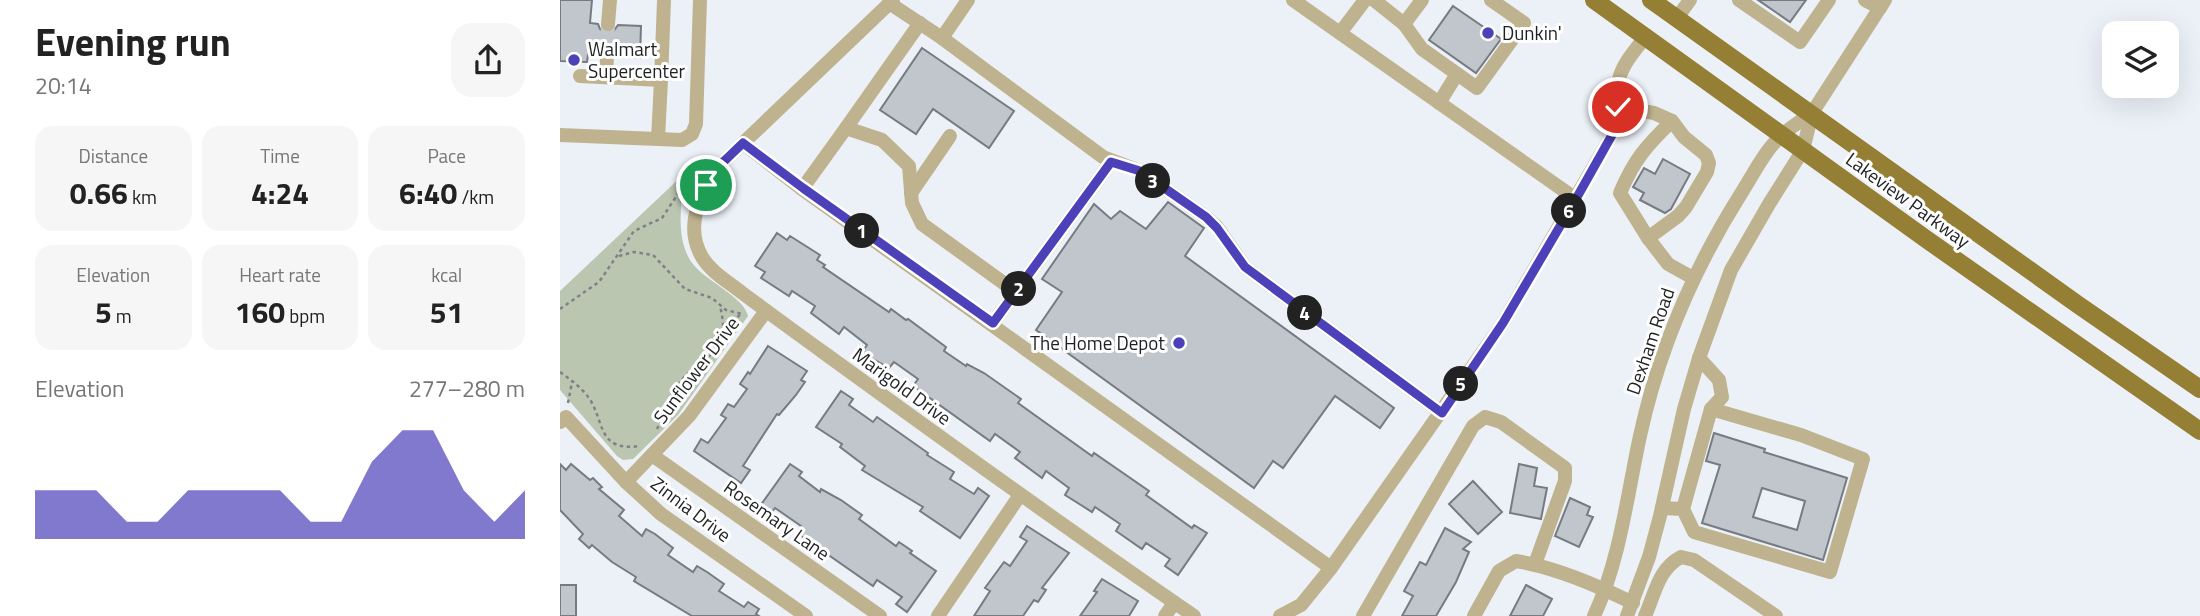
<!DOCTYPE html>
<meta charset="utf-8">
<style>
:root{--surface:#fff;--page:#f6f6f6;--text:#222;--muted:#767676;--accent:#4c41b8}
body{margin:0;font-family:"Titillium Web",sans-serif;background:var(--page);color:var(--text);height:100vh;display:flex;flex-direction:column;font-size:26px;white-space:nowrap}
*{box-sizing:border-box;margin:0}
p{font-size:23px;color:var(--muted)}
.icon{flex:none;width:38px;height:38px;fill:none;stroke:currentColor;stroke-width:2;stroke-linecap:round;stroke-linejoin:round}
.map{position:relative;flex:1;overflow:hidden}
.panel{display:flex;flex-direction:column;background:var(--surface);width:560px}
.panel>*{flex:none}
.tools{position:absolute;left:1542px;top:21px;display:grid;gap:14px}
.tools a{display:grid;place-items:center;width:77px;height:77px;border-radius:14px;background:var(--surface);box-shadow:0 7px 28px #0002;font-size:35px}
.pin{position:absolute;display:grid;place-items:center;width:60px;height:60px;color:#fff;margin:-30px;border:4px solid #fff;border-radius:50%;box-shadow:0 2px 7px #0007}
.km{position:absolute;width:35px;height:35px;margin:-18px;border-radius:50%;background:#222;color:#fff;font-size:19px;line-height:35px;text-align:center}
.round{display:grid;place-items:center;flex:none;width:74px;height:74px;border-radius:21px;background:var(--page)}
.summary{display:flex;align-items:center;justify-content:space-between;height:119px;padding:0 35px}
h1{font-size:38px;font-weight:700;line-height:52px}
.stats{display:grid;grid-template-columns:repeat(3,1fr);gap:10px;height:119px;padding:7px 35px}
.stats div{display:grid;align-content:center;border-radius:18px;background:var(--page);text-align:center}
.stats b{font-size:30px;font-weight:700}
.stats small{font-size:19px;font-weight:400}
.stats p{font-size:19px}
.chart{height:196px;padding:14px 35px}
.chart p{display:flex;justify-content:space-between}
.chart svg{width:100%;height:126px;margin-top:7px;fill:var(--accent);opacity:.7}
main{display:flex;flex:1;min-height:0}
.map>svg:first-child{display:block}
</style>
<main>
<section class="panel">
<div class="summary"><div><h1>Evening run</h1><p>20:14</p></div><a class="round"><svg class="icon" aria-label="share" viewBox="0 0 24 24"><path d="M12 15V3M7 8l5-5 5 5M5 13v7h14v-7"/></svg></a></div>
<div class="stats">
<div><p>Distance</p><b>0.66<small> km</small></b></div>
<div><p>Time</p><b>4:24</b></div>
<div><p>Pace</p><b>6:40<small> /km</small></b></div>
</div>
<div class="stats">
<div><p>Elevation</p><b>5<small> m</small></b></div>
<div><p>Heart rate</p><b>160<small> bpm</small></b></div>
<div><p>kcal</p><b>51</b></div>
</div>
<div class="chart"><p><span>Elevation</span>277–280 m</p>
<svg viewBox="0 0 160 44" preserveAspectRatio="none"><path d="M0 44V27L10 27L20 27L30 38L40 38L50 27L60 27L70 27L80 27L90 38L100 38L110 17L120 6L130 6L140 27L150 38L160 27V44z"/></svg>
</div>
</section>
<div class="map">
<svg width="1640" height="616" viewBox="0 0 1640 616">
<rect width="100%" height="100%" fill="#ecf1f8"/>
<path fill="#bbc6b0" d="M124,174C122,201 115,235 130,260C142,280 184,296 188,316L118,415L73,459L63,460L57,456L0,390V291Z"/>
<g fill="#c1c6cc" stroke="#767b81" stroke-width="2" fill-rule="evenodd">
<polygon points="0,0 32,0 30,23 38,24 40,29 47,33 53,32 58,25 81,26 80,58 57,57 53,49 47,47 39,51 37,56 28,55 27,62 0,61"/>
<polygon points="1198,0 1246,0 1230,22"/>
<polygon points="893,6 941,39 916,73 869,40"/>
<polygon points="362,48 454,111 429,148 373,109 356,134 320,110"/>
<polygon points="1103,159 1130,174 1111,209 1105,213 1080,200 1084,193 1073,187 1084,168 1095,174"/>
<polygon points="608,202 644,228 625,256 834,408 820,428 775,396 723,468 713,461 694,488 476,330 502,292 482,279 534,204 551,219 560,211 586,229"/>
<polygon points="217,233 227,240 230,236 260,255 257,260 265,265 263,267 329,312 331,309 346,320 348,319 386,347 384,351 406,366 407,364 424,373 461,399 458,403 532,456 534,453 589,491 586,495 632,528 634,525 647,533 618,575 605,566 610,559 586,543 582,549 556,531 560,524 535,507 532,512 505,495 509,488 486,471 482,478 455,458 460,452 435,434 430,441 353,386 358,379 334,362 329,368 313,359 303,351 307,345 284,327 279,334 251,313 255,306 232,291 229,296 201,278 205,272 195,266"/>
<polygon points="208,346 247,371 241,380 245,382 236,395 219,415 217,414 183,466 190,470 181,483 134,451 141,439 148,443 166,418 161,415 168,404 174,407 187,389 180,384 188,372 190,374"/>
<polygon points="281,391 293,399 289,405 313,422 317,417 368,453 367,455 394,472 390,479 414,494 418,488 429,496 400,538 360,511 363,507 302,470 305,466 280,447 282,444 256,427"/>
<path d="M1154,433L1205,449L1204,452L1287,478L1263,560L1142,523L1160,465L1146,461ZM1202,488L1245,501L1237,530L1193,517Z"/>
<polygon points="0,464 6,470 11,464 30,480 33,478 42,487 39,489 64,510 59,516 82,536 86,529 95,534 113,548 108,555 133,572 137,566 147,572 164,584 159,591 184,607 188,602 199,609 196,614 199,616 132,616 74,581 76,577 52,562 32,545 29,548 19,539 23,534 0,510"/>
<polygon points="230,464 242,472 239,476 260,492 261,489 281,500 302,515 299,519 336,546 339,542 352,551 350,553 376,571 347,612 336,604 342,597 317,580 313,586 237,533 241,526 215,508 211,513 200,506"/>
<polygon points="959,464 977,468 974,486 987,488 981,519 950,513"/>
<polygon points="913,481 942,512 918,534 889,504"/>
<polygon points="1010,498 1030,507 1027,515 1033,517 1019,547 995,536"/>
<polygon points="467,526 509,553 482,588 486,590 478,602 474,600 463,616 414,616 430,591 425,588 444,562 450,566 467,541 460,537"/>
<polygon points="885,528 911,542 903,549 909,552 896,582 876,616 842,616 853,596 844,591 860,562 866,565"/>
<polygon points="542,579 578,601 569,616 520,616 537,592 534,591"/>
<rect x="0" y="585" width="16" height="31"/>
<polygon points="966,585 992,599 983,616 950,616"/>
</g>
<g fill="none" stroke-linecap="round" stroke-linejoin="round">
<polyline stroke="#c3c7cd" stroke-width="14" stroke-dasharray="14 7" stroke-linecap="butt" points="47,57 48,24"/>
<g stroke="#7e8286" stroke-width="2.5" stroke-dasharray="3.5 3.5" stroke-linecap="butt">
<polyline points="59,256 74,252 93,255 125,289 152,298 166,310 182,314"/>
<polyline points="0,309 39,282 74,231 102,218 125,183"/>
<polyline points="166,325 180,315"/>
<path d="M0,372C11,380 21,387 29,398C45,422 37,452 80,446"/>
<polyline points="8,403 12,382"/>
<path d="M97,429C104,415 108,398 118,385C142,351 173,359 160,306"/>
</g>
<g stroke="#bfb38f" stroke-width="14">
<path d="M333,0L157,168C140,195 124,226 142,257C151,272 167,281 181,292C209,313 238,334 267,355C388,443 510,531 634,616"/>
<polyline points="733,0 1016,199"/>
<polyline points="814,0 844,24 862,49 917,88 964,23 931,0"/>
<polyline points="1179,0 1240,42 1269,0"/>
<polyline points="1305,0 1320,8"/>
<polyline points="329,3 382,38 543,157 580,171 646,217 657,227 685,267 882,413"/>
<polyline points="1117,18 1130,0"/>
<polyline points="360,23 286,128 322,140 349,166 352,203 362,224 456,292"/>
<polyline points="48,24 50,0"/>
<polyline points="844,24 862,0"/>
<polyline points="780,33 805,0"/>
<polyline points="382,38 408,0"/>
<polyline points="20,76 101,80 98,139"/>
<polyline points="46,77 47,57"/>
<polyline points="101,80 104,0"/>
<polyline points="879,103 897,74"/>
<polyline points="1058,107 1094,113 1112,121 1124,137 1146,155 1149,163 1147,172 1126,207 1118,216 1088,238 1108,264 1133,278"/>
<polyline points="0,135 122,140 132,134 136,124 140,0"/>
<polyline points="183,143 242,189 771,568"/>
<polyline points="242,189 286,128"/>
<polyline points="351,193 390,136"/>
<path d="M1088,238L1060,193C1074,160 1086,146 1112,121"/>
<polyline points="433,323 551,162"/>
<polyline points="0,422 6,417 66,482 101,514 246,616"/>
<polyline points="92,455 320,616"/>
<polyline points="66,482 129,416 206,311"/>
<polyline points="1102,508 1123,509 1134,532 1270,572 1303,459 1241,435 1151,409"/>
<polyline points="1123,509 1151,409 1162,397 1159,380 1139,358"/>
<polyline points="378,616 460,495"/>
<polyline points="605,616 614,603"/>
<path d="M720,616L741,605L771,568L943,323L1052,135C1059,116 1055,98 1059,79C1063,63 1076,49 1086,36"/>
<polyline points="803,616 913,426 925,417 941,422 1005,468 1005,481 975,564"/>
<path d="M914,616L939,571L956,561C997,568 1036,585 1073,603"/>
<path d="M1034,616C1060,560 1067,496 1080,436C1099,348 1134,268 1182,192C1194,173 1205,150 1222,135C1231,127 1242,120 1252,113"/>
<polyline points="1067,616 1089,557 1100,516 1124,409 1139,358 1171,270 1209,204 1243,150 1252,113 1325,0"/>
<path d="M1085,616C1095,594 1098,569 1121,557L1134,560L1216,616"/>
</g>
<g stroke="#957f34" stroke-width="18">
<polyline points="1034,0 1366,239 1640,431"/>
<polyline points="1091,0 1517,304 1640,389"/>
</g>
</g>
<g fill="none" stroke-linecap="round" stroke-linejoin="round">
<defs>
<polyline id="route" points="146,185 157,168 183,143 243,188 433,323 551,162 580,171 646,217 657,228 685,267 882,413 943,323 1016,199 1052,135 1058,107"/>
</defs>
<use href="#route" stroke="#fff" stroke-width="14"/>
<use href="#route" stroke="#4c41b8" stroke-width="9"/>
</g>
<g fill="#4c41b8" stroke="#fefefe" stroke-width="2.5">
<circle cx="928" cy="33" r="7"/>
<circle cx="14" cy="60" r="7"/>
<circle cx="619" cy="343" r="7"/>
</g>
<g text-anchor="middle" stroke-width="6" stroke-linejoin="round" paint-order="stroke">
<g font-size="19" fill="#1e2022" stroke="#fefefe" text-anchor="start">
<text x="942" y="40">Dunkin'</text>
<text x="28" y="56">Walmart<tspan x="28" dy="22">Supercenter</tspan></text>
<text x="605" y="350" text-anchor="end">The Home Depot</text>
</g>
<g font-size="19" fill="#1e2022" stroke="#fefefe">
<text transform="translate(1348 200) rotate(36)" y="7">Lakeview Parkway</text>
<text transform="translate(1090 341) rotate(-71)" y="7">Dexham Road</text>
<text transform="translate(136 370) rotate(-53)" y="7">Sunflower Drive</text>
<text transform="translate(342 386) rotate(36)" y="7">Marigold Drive</text>
<text transform="translate(131 509) rotate(37)" y="7">Zinnia Drive</text>
<text transform="translate(217 520) rotate(35)" y="7">Rosemary Lane</text>
</g>
</g>
</svg>
<div class="tools">
<a><svg class="icon" aria-label="layers" viewBox="0 0 24 24"><path d="M12 4l9 5-9 5-9-5zM3 14l9 5 9-5"/></svg></a>
</div>
<div class="pin" style="left:146px;top:185px;background:#1e9e55"><svg class="icon" aria-label="arrive" viewBox="0 0 24 24"><path d="M6 21V4h12l-3 4 3 4H6"/></svg></div>
<div class="pin" style="left:1058px;top:107px;background:#d93025"><svg class="icon" aria-label="check" viewBox="0 0 24 24"><path d="M5 12l5 5 9-10"/></svg></div>
<b class="km" style="left:302px;top:231px">1</b>
<b class="km" style="left:459px;top:289px">2</b>
<b class="km" style="left:593px;top:181px">3</b>
<b class="km" style="left:745px;top:313px">4</b>
<b class="km" style="left:901px;top:384px">5</b>
<b class="km" style="left:1009px;top:211px">6</b>
</div>
</main>
